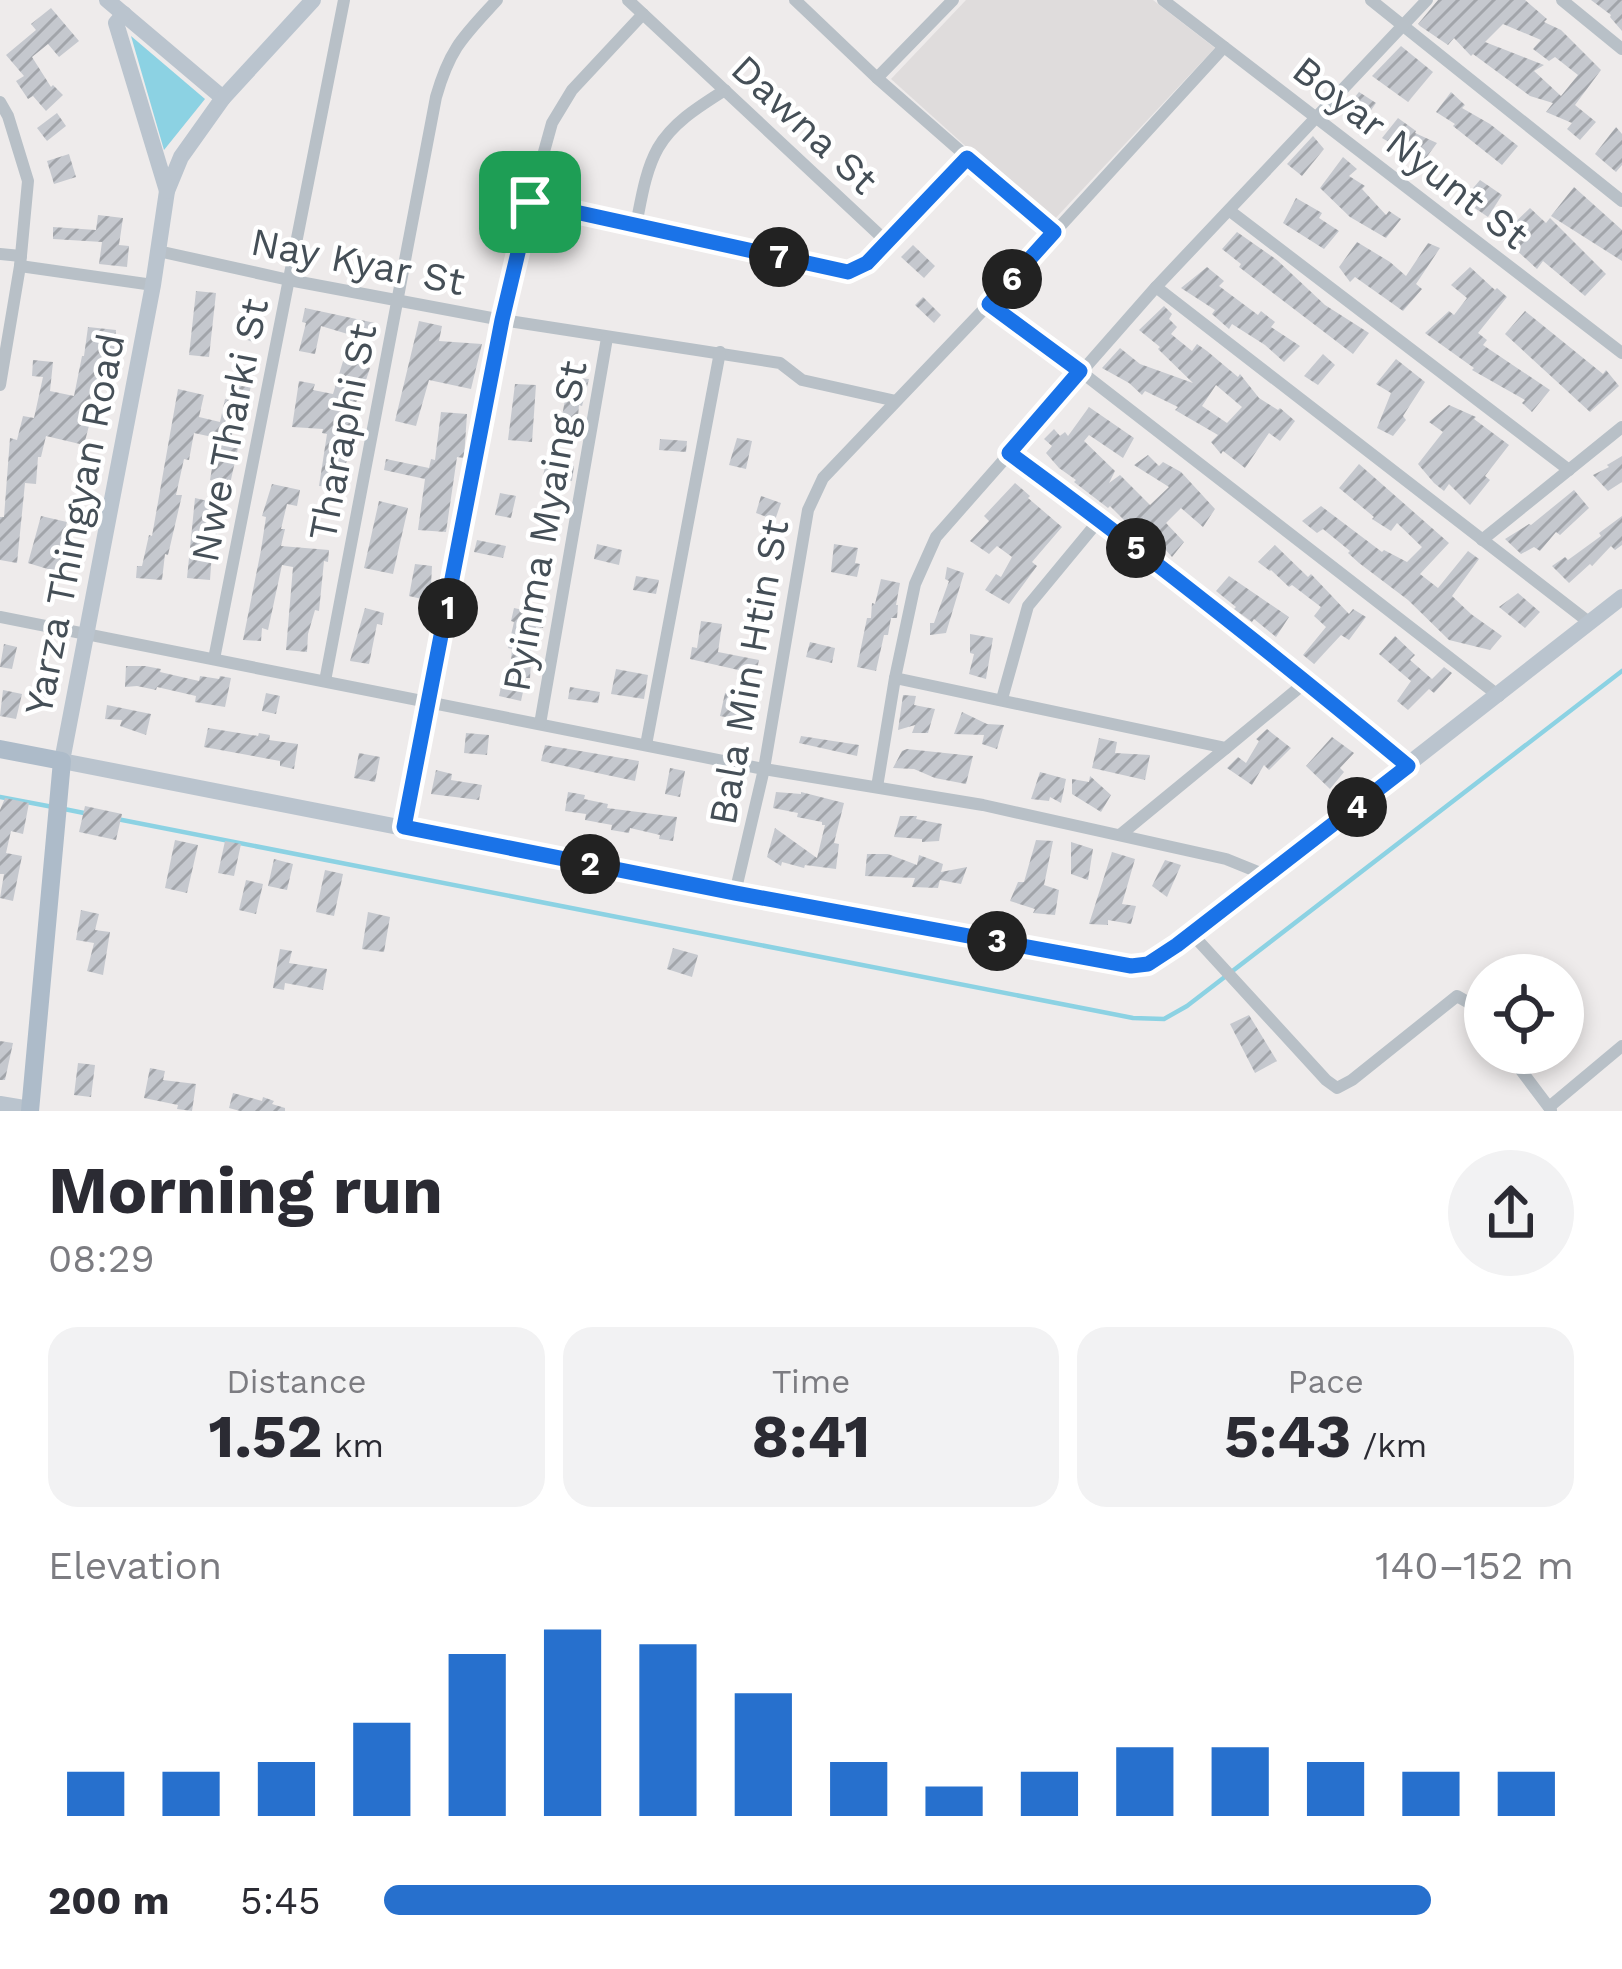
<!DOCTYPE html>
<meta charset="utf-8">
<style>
:root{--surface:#fff;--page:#f2f2f3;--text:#2b2b33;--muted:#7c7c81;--accent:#2770cd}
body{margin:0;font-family:"Work Sans",sans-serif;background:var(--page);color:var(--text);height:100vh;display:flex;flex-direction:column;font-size:45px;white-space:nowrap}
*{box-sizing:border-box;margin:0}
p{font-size:39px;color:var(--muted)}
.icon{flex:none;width:66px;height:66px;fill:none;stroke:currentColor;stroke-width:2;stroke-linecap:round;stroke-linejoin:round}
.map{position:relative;height:1111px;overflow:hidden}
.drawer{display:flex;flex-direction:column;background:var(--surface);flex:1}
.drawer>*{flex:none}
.controls{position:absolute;left:1464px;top:954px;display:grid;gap:24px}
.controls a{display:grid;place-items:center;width:120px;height:120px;border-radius:50%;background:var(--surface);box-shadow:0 6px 18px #0003;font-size:60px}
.pin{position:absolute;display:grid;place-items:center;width:102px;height:102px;color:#fff;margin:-51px;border-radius:24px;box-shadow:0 6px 18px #0006}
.km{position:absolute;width:60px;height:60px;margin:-30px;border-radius:50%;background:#222;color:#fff;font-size:33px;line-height:60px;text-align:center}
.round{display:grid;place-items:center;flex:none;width:126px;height:126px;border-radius:63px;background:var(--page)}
.overview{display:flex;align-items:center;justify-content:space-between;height:204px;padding:0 48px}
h1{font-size:66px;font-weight:700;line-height:90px}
.stats{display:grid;grid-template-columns:repeat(3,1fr);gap:18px;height:204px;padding:12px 48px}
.stats div{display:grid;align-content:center;border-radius:30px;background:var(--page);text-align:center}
.stats b{font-size:60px;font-weight:700}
.stats small{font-size:33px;font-weight:400}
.stats p{font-size:33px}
.chart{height:336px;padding:24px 48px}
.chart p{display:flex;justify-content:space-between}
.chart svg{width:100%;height:216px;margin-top:12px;stroke:var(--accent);stroke-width:6}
ul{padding:0 48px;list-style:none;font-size:39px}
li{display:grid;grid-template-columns:192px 144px 1fr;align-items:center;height:90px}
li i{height:30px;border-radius:15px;background:var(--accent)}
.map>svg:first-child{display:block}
</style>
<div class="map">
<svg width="1622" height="1111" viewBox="0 0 1622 1111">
<defs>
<pattern id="building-hatch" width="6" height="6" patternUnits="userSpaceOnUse" patternTransform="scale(3)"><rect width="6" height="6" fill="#c5c8ce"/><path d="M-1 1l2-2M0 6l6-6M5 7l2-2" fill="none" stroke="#a2a5aa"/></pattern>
</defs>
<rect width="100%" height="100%" fill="#eeebeb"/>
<polygon fill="#dfdcdc" points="966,0 1153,0 1215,48 1051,223 891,79"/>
<polygon fill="#8cd2e3" points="131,36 205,99 164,150"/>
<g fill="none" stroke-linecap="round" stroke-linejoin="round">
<g stroke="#8cd2e3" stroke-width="4.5">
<polyline points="0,797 53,807"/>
<polyline points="64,809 89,814"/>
<polyline points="117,819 1133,1018 1164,1019 1187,1006 1622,671"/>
</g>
</g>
<g fill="url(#building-hatch)" fill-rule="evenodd">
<path d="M1438,0H1525L1547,19L1544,22L1561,30L1601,70L1575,105L1596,122L1580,140L1567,129L1572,123L1546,112L1553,103L1530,96L1473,54L1471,56L1454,38L1448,45L1420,26L1418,24ZM1503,24L1541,40L1533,49L1549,61L1555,57L1578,75L1561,96L1534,71L1544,65L1485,42Z"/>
<polygon points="1591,0 1622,0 1622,31 1610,17 1611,15"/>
<polygon points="51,8 79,41 59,57 48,44 32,57 51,87 53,85 63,95 46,111 33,96 28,99 16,81 24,76 6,55 36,30 31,24"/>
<polygon points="1401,46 1433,72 1408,102 1372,76"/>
<polygon points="1359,92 1376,103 1367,116 1350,103"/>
<polygon points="1451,92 1465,105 1462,108 1490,124 1518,146 1502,165 1453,126 1455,124 1436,112"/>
<polygon points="57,113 66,126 47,141 37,128"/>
<polygon points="1398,118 1416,131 1415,133 1437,143 1423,162 1382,138"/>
<polygon points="1616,127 1622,134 1622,165 1616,172 1595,154"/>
<polygon points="1313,136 1324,149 1302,176 1287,164"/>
<polygon points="69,154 76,177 54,184 47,161"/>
<polygon points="1343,157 1357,169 1349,176 1365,186 1362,189 1386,215 1389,211 1401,219 1386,238 1350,217 1320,188"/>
<polygon points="1480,180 1502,195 1488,217 1463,200"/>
<polygon points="1574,187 1622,230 1622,261 1551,216"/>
<polygon points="1296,198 1322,213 1319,218 1339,231 1324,249 1283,223"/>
<polygon points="1530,208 1546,223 1550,218 1606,274 1585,296 1543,261 1537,269 1501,236"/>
<polygon points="98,215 123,218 119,245 129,246 127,267 99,264 102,242 53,239 53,227 96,230"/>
<polygon points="1237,232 1277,260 1325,305 1369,333 1353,354 1239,267 1241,264 1222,249"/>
<polygon points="1357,242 1390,262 1406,276 1428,243 1440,248 1416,284 1422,289 1403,311 1355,277 1350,282 1339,267"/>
<polygon points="913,245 935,266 924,278 901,257"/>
<polygon points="1207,267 1224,281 1219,286 1258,315 1261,311 1275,322 1271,327 1300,346 1284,362 1265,345 1232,324 1229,329 1212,314 1215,310 1181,288"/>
<polygon points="1470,267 1495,290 1497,288 1507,297 1478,333 1487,340 1483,345 1550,390 1532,412 1522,403 1525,400 1472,370 1474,368 1425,333 1449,311 1454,315 1467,298 1451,285"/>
<polygon points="196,291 216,293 209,357 189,355"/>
<polygon points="923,297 941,315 934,323 915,305"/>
<path d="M1164,306L1172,314L1169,319L1177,327L1171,334L1192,351L1197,344L1207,351L1238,377L1240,374L1259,398L1278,410L1280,408L1295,421L1280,441L1269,433L1245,468L1223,451L1221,454L1211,442L1218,435L1175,410L1178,407L1145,391L1142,395L1129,383L1102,368L1120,348L1140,364L1193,383L1158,349L1160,347L1139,330ZM1216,385L1242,407L1227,423L1202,406Z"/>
<polygon points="305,308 375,323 365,366 370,368 362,392 359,391 352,422 355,423 344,473 350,473 349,488 319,486 327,434 322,433 323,429 292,427 299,381 315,384 313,390 333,394 351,335 321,326 315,354 299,351 306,323 302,322"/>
<polygon points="1525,311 1603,374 1606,370 1619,386 1590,412 1505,334"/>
<polygon points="246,319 259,324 253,342 239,337"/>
<polygon points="419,321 442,326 439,341 482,344 471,389 429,380 416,426 395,421"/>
<polygon points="88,327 116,330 114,350 103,349 93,405 97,405 95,419 91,418 84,445 46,436 41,457 38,457 36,484 25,483 17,563 0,560 0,517 4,517 10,438 17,440 23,416 34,418 43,377 32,376 33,360 53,362 50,391 74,396 82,356 84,356"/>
<polygon points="1323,354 1335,365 1318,385 1304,376"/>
<polygon points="1396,359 1425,382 1403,416 1406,420 1393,436 1377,428 1391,393 1376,384"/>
<polygon points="235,370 254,372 244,418 236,417 229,447 238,448 230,484 210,480 217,438 194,433 189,460 184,459 176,495 182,495 168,555 165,554 162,580 136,578 137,566 142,566 149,535 152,536 178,389 204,395 199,417 220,422 225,399 232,400"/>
<polygon points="565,377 589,379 582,406 579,405 577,429 560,427 567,389 564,389"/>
<polygon points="515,384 536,385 532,442 508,440"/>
<polygon points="1449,405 1476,417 1474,419 1509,445 1485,476 1490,480 1470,505 1449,484 1444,491 1434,483 1418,464 1443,432 1429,422"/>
<polygon points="1089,407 1134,438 1123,458 1089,435 1084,441 1115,471 1109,483 1120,475 1150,505 1169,487 1134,465 1148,455 1159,466 1163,462 1181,472 1215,509 1203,527 1181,508 1166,523 1184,542 1172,557 1157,540 1129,519 1126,522 1110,506 1108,508 1074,482 1076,480 1059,468 1046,453 1052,446 1044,439 1054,429 1060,436 1065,432 1068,436"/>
<polygon points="441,412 467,414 464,458 457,457 446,532 418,530 425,479 384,470 386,459 429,468 431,459 435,460"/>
<polygon points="737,438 752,441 746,469 729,465"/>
<polygon points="660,439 687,441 686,452 659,450"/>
<polygon points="1622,456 1622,482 1608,491 1593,475 1609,467 1607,465"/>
<polygon points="547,460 574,466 572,481 543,475"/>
<polygon points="1359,464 1449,543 1420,574 1438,588 1468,551 1479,559 1452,596 1471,614 1502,636 1490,650 1449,640 1408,600 1359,563 1348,553 1350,551 1323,529 1317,533 1302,521 1321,506 1382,552 1384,550 1407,562 1422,547 1397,523 1391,531 1372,519 1374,517 1339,488"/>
<polygon points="1015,483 1030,496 1028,498 1062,527 1032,562 1037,566 1009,604 985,590 996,574 1001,577 1012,557 997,546 989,554 970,541 989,521 984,516"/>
<polygon points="272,484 300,490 297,506 287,504 281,529 285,529 281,546 329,550 328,562 324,561 319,611 315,610 308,634 307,652 286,650 293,567 282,565 268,630 262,628 261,641 243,640 261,550 266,517 262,516"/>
<polygon points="1574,490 1589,508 1560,535 1556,532 1540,551 1534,547 1521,554 1505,539 1529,524 1531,525"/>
<polygon points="500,493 516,496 511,518 495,515"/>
<polygon points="761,496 781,503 775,520 756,513"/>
<polygon points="195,498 225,505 212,552 210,580 187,578"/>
<polygon points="379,501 408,508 393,574 364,568"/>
<polygon points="541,510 561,514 558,529 538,524"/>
<polygon points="41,516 67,522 59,553 70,556 64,574 28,563"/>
<polygon points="1622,516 1622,545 1615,550 1611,546 1592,566 1590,564 1569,583 1552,566 1565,557 1568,560 1601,536 1599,533"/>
<polygon points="477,540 506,546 503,558 474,552"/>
<polygon points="597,544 622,550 619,565 594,559"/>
<polygon points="834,544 858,548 855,563 860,564 857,577 831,572"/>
<polygon points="1275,545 1308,577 1311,574 1349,614 1353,609 1366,617 1349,640 1341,635 1314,664 1303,655 1326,627 1314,616 1321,607 1292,585 1289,587 1271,570 1270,571 1258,562"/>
<polygon points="415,564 432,566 431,585 438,587 435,602 409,596"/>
<polygon points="947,567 964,573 946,633 930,635 930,623 934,623 949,581 945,579"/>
<polygon points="636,576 659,580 656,594 633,590"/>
<polygon points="1229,576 1289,617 1276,637 1254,619 1252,622 1234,609 1236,607 1216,591"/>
<polygon points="881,579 900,583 896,605 898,605 897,618 891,618 888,635 884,635 876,671 857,667 867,618 871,618 872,603 875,604"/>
<polygon points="1518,593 1540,612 1525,628 1499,607"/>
<polygon points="365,608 384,613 382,625 377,624 369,664 350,661"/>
<polygon points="514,608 546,615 543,628 536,627 528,663 531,663 530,678 526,678 521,701 499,696 502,683 509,684 512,649 508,648 514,622 511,621"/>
<polygon points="701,621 722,624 718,652 759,660 756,674 690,659 692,647 697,648"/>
<polygon points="970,634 993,638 986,679 969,674 974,654 970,653"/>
<polygon points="1395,636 1415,655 1410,660 1432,679 1444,667 1452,673 1434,693 1429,689 1408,710 1397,701 1411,681 1379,654"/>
<polygon points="810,642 835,648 832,663 806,657"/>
<polygon points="4,644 17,647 12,669 0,667"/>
<polygon points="126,666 145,666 161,669 160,672 199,681 200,676 219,679 220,676 231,678 225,707 195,702 196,696 157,687 156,690 137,686 125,687"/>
<polygon points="616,669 648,675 644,699 611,694"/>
<polygon points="570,687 600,692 598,703 568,699"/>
<polygon points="3,690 22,694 16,719 0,716"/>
<polygon points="266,693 280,696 276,714 262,711"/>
<polygon points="725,693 756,699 751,722 720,716"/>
<polygon points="903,695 916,696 914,705 935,709 928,733 912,733 915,725 898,730"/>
<polygon points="107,705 151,714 146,735 120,726 122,720 105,719"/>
<polygon points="962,712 987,724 1004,725 997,749 982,744 984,735 954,734"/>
<polygon points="208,728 258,736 259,733 270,735 269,740 298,744 294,769 280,766 280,761 204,747"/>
<polygon points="1267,729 1291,748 1269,770 1264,765 1252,785 1227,768 1238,757 1246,763 1259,741 1256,739"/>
<polygon points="466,733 489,735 487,755 464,753"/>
<polygon points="801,736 859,745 857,756 799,743"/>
<polygon points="1332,737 1354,753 1340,768 1344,772 1330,789 1306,766"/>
<polygon points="1099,738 1117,742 1115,753 1150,755 1145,780 1092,768"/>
<polygon points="545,745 639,761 635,781 541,761"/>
<polygon points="907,749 973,756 966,784 935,778 914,769 893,768 902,751"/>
<polygon points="359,753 380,757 375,782 354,778"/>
<polygon points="670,768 685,771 680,797 665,794"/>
<polygon points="436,770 452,774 451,780 482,785 479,800 431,794"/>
<polygon points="1040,772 1066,779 1061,803 1050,797 1049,801 1031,799"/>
<polygon points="1090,776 1111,795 1101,812 1072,794 1072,779 1089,782"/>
<polygon points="568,792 585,795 584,799 608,804 607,808 677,817 673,841 659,839 660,835 630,828 629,833 611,830 612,825 585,820 586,814 565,811"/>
<polygon points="776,792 801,794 801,792 844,803 834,843 839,844 836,869 805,865 804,868 782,862 781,866 767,857 775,828 817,858 825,825 822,825 822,822 797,817 798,813 773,808"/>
<polygon points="5,798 29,803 23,834 11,831 6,853 22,856 13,901 0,898 4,874 0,874 0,810"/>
<polygon points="85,806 122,814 116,840 79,832"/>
<polygon points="900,816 917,816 916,819 942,824 939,841 922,842 922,839 894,837"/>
<polygon points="175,840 198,845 187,893 165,888"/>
<polygon points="1036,840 1053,841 1044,885 1059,890 1055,915 1033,913 1035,909 1010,901 1018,882 1024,882"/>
<polygon points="225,841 241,844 234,876 218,873"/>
<polygon points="1071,842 1093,849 1088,880 1071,874"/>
<polygon points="1112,852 1135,859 1122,904 1136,906 1131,924 1108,920 1108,925 1089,924"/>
<polygon points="867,854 888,854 917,865 919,855 943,864 941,872 967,867 961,884 940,880 938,888 912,887 915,878 865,876"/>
<polygon points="274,859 293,864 287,890 268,886"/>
<polygon points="1165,860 1181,865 1167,897 1152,886"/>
<polygon points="325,870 343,874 334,916 316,912"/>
<polygon points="246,880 263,884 256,914 239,910"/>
<polygon points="81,910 99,914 95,930 110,932 103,975 87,971 94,943 76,940"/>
<polygon points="368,912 390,917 384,952 362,949"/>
<polygon points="673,948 698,955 692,977 667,969"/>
<polygon points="280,949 292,951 289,963 327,969 323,990 285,983 284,990 273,988"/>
<polygon points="1249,1015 1277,1061 1255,1073 1230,1024"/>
<polygon points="0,1041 13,1043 5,1080 0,1080"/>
<polygon points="78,1063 95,1065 91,1097 74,1095"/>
<polygon points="150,1068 165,1071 163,1080 196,1084 192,1111 177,1109 178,1105 144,1098"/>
<polygon points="233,1093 262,1101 263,1097 274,1101 272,1104 285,1108 285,1111 240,1111 229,1108"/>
</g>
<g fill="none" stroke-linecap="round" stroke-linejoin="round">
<g stroke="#b8c0c7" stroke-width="12">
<polyline points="628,0 887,242"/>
<polyline points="795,0 877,78 1054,233"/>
<polyline points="1163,0 1622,353"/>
<polyline points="1371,0 1622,201"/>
<polyline points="1562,0 1622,49"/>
<polyline points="877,78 953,0"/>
<polyline points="0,102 8,116 28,181 20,266 0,385"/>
<polyline points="530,202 848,272 867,263 967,158"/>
<polyline points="1230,211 1569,470"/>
<path d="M636,225C641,201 645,171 658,148C673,122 700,106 725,90"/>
<polyline points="158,251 289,280 502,320 780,363 802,380 896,401"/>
<polyline points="0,254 21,256"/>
<polyline points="20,266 153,285"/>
<polyline points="1156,287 1590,623"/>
<polyline points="989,304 1080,371 1499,696"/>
<path d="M1009,453C1146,553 1278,658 1408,766"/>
<polyline points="1482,540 1622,427"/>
<polyline points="0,617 764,769 983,805 1226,859 1268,876"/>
<polyline points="214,659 344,0"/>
<polyline points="895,678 1226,748 1306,682"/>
<path d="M325,681L436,97C450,48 463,37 497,0"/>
<polyline points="1002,699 1028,606 1100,519"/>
<polyline points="540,724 607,338"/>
<polyline points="646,745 720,352"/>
<polyline points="877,787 895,678 915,584 936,537 1156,287 1427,0"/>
<polyline points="404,828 430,702 502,320 530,202 552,123 572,90 643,14"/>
<polyline points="1120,835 1226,748"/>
<polyline points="735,893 764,769 808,510 823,478 989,304 1224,47"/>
<polyline points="1192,934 1326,1080 1337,1088 1352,1080 1457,996 1471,1004 1485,1022"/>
<polyline points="1508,1053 1551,1110"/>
<polyline points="1549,1107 1622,1046"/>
</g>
<g stroke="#bac4ce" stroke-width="16">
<polyline points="107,0 223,98"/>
<polyline points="313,0 223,98 181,157 167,191 153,285 62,761 735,893 1131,966 1148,964 1177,945 1622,597"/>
<polyline points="124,14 116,23 167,191"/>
<polyline points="0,1104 30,1109"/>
</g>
<polyline stroke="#adbbc9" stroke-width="18" points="0,749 62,761 30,1111"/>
</g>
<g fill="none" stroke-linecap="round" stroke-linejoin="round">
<defs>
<path id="route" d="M967,158L1054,232L989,304L1080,371L1009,453C1146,553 1278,658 1408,766L1177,945L1148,964L1131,966L735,893L404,827L502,320L530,202L848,272L867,263Z"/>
</defs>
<use href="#route" stroke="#fff" stroke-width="24"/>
<use href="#route" stroke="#1a73e8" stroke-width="15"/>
</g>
<g text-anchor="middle" stroke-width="9" stroke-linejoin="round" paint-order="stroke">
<g font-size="39" fill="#454f57" stroke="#fff">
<text transform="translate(805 124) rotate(43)" y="14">Dawna St</text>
<text transform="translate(1411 152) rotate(38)" y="14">Boyar Nyunt St</text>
<text transform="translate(358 261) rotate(11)" y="14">Nay Kyar St</text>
<text transform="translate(229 430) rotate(-79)" y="14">Nwe Tharki St</text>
<text transform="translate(342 432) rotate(-79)" y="14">Tharaphi St</text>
<text transform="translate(74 524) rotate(-79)" y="14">Yarza Thingyan Road</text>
<text transform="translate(544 526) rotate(-80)" y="14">Pyinma Myaing St</text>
<text transform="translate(748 672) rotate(-80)" y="14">Bala Min Htin St</text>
</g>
</g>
</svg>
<div class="controls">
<a><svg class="icon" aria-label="locate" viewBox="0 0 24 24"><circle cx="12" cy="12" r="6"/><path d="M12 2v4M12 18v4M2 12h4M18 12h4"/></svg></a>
</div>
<div class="pin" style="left:530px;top:202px;background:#1e9e55"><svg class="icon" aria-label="arrive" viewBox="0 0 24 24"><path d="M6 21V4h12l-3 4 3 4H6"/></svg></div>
<b class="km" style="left:448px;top:608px">1</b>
<b class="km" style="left:590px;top:864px">2</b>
<b class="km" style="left:997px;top:941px">3</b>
<b class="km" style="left:1357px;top:807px">4</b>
<b class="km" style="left:1136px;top:548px">5</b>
<b class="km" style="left:1012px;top:279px">6</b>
<b class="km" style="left:779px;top:257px">7</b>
</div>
<section class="drawer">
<div class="overview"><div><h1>Morning run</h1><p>08:29</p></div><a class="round"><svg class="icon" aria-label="share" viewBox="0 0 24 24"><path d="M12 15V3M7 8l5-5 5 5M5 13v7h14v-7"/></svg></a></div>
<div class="stats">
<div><p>Distance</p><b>1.52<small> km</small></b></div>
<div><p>Time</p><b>8:41</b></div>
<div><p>Pace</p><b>5:43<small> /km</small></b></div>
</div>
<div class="chart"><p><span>Elevation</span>140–152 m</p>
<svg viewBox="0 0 160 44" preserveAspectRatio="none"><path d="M5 44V35M15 44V35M25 44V33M35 44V25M45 44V11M55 44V6M65 44V9M75 44V19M85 44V33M95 44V38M105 44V35M115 44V30M125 44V30M135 44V33M145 44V35M155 44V35"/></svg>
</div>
<ul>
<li><b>200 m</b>5:45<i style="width:88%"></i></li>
</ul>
</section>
